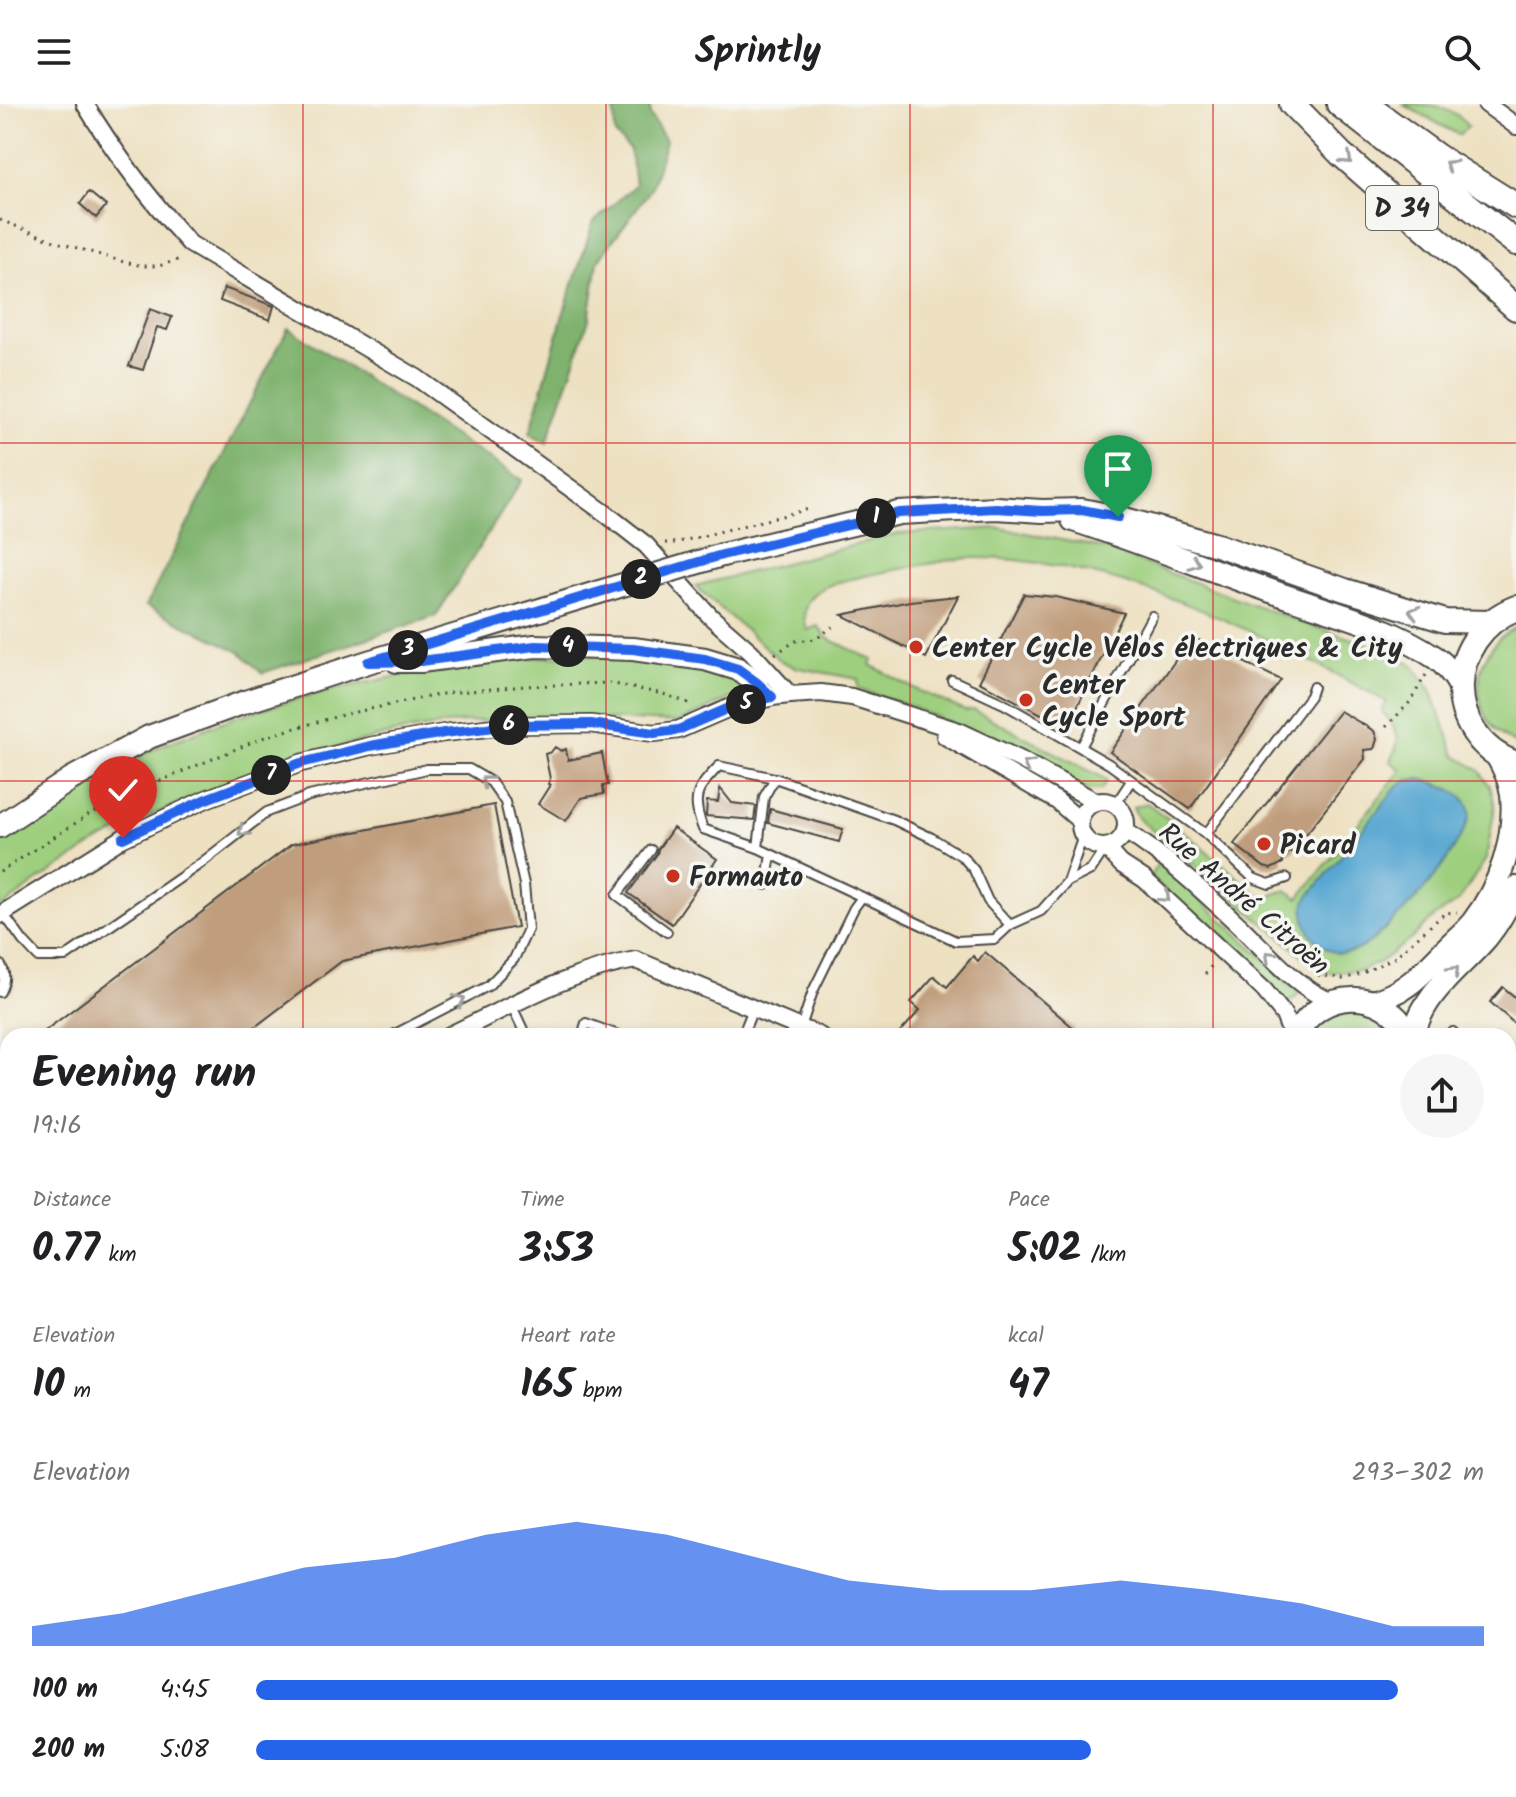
<!DOCTYPE html>
<meta charset="utf-8">
<style>
:root{--surface:#fff;--page:#f6f6f6;--text:#202124;--muted:#757577;--accent:#2563eb}
body{margin:0;font-family:Kalam,sans-serif;background:var(--page);color:var(--text);height:100vh;display:flex;flex-direction:column;font-size:30px;white-space:nowrap}
*{box-sizing:border-box;margin:0}
p{font-size:26px;color:var(--muted)}
.icon{flex:none;width:44px;height:44px;fill:none;stroke:currentColor;stroke-width:2;stroke-linecap:round;stroke-linejoin:round}
.map{position:relative;flex:1;overflow:hidden}
.details{position:absolute;left:0px;top:924px;width:1516px;height:770px;display:flex;flex-direction:column;background:var(--surface);border-radius:24px 24px 0 0;box-shadow:0 4px 12px #0003}
.details>*{flex:none}
.pin{position:absolute;display:grid;place-items:center;width:68px;height:68px;color:#fff;margin:-82px -34px;border-radius:50% 50% 50% 0;rotate:-45deg;box-shadow:0 0 8px #0007}
.pin .icon{rotate:45deg}
.km{position:absolute;width:40px;height:40px;margin:-20px;border-radius:50%;background:#222;color:#fff;font-size:22px;line-height:40px;text-align:center}
.round{display:grid;place-items:center;flex:none;width:84px;height:84px;border-radius:42px;background:var(--page)}
.head{display:flex;align-items:center;justify-content:space-between;height:136px;padding:0 32px}
h1{font-size:44px;font-weight:600;line-height:60px}
.metrics{display:grid;grid-template-columns:repeat(3,1fr);gap:12px;height:136px;padding:8px 32px}
.metrics div{display:grid;align-content:center}
.metrics b{font-size:40px;font-weight:600}
.metrics small{font-size:22px;font-weight:400}
.metrics p{font-size:22px}
.chart{height:224px;padding:16px 32px}
.chart p{display:flex;justify-content:space-between}
.chart svg{width:100%;height:144px;margin-top:8px;fill:var(--accent);opacity:.7}
ul{padding:0 32px;list-style:none;font-size:26px}
li{display:grid;grid-template-columns:128px 96px 1fr;align-items:center;height:60px}
li i{height:20px;border-radius:10px;background:var(--accent)}
header{display:flex;justify-content:space-between;align-items:center;height:104px;padding:0 32px;background:var(--surface);font-size:36px;font-weight:600}
.map>svg:first-child{display:block}
</style>
<header><svg class="icon" aria-label="menu" viewBox="0 0 24 24"><path d="M4 6h16M4 12h16M4 18h16"/></svg>Sprintly<svg class="icon" aria-label="search" viewBox="0 0 24 24"><circle cx="10" cy="10" r="6"/><path d="M15 15l6 6"/></svg></header>
<div class="map">
<svg width="1516" height="1693" viewBox="0 0 1516 1693">
<rect width="100%" height="100%" fill="#f6f6f2"/>
<filter id="ink" filterUnits="userSpaceOnUse"><feTurbulence type="fractalNoise" baseFrequency=".0125" numOctaves="2"/><feDisplacementMap in="SourceGraphic" scale="16" xChannelSelector="R" yChannelSelector="G"/><feConvolveMatrix kernelMatrix="1 2 1 2 8 2 1 2 1" color-interpolation-filters="sRGB"/></filter>
<filter id="wash" filterUnits="userSpaceOnUse"><feTurbulence type="fractalNoise" baseFrequency=".006" numOctaves="4" result="noise"/><feDisplacementMap in="SourceGraphic" scale="32" xChannelSelector="R" yChannelSelector="G"/><feGaussianBlur stdDeviation="1.8" result="paint"/><feColorMatrix in="noise" values="0 0 0 0 0 0 0 0 0 0 0 0 0 0 0 0 0 1.4 0 .05"/><feComposite in="paint" operator="in"/></filter>
<g filter="url(#wash)">
<rect width="100%" height="100%" fill="#eee1c2"/>
<g fill="#9ecf7e" stroke="#647d54" stroke-width="2">
<path d="M1402,0C1429,0 1453,0 1468,23L1459,31Z"/>
<path d="M1000,424L1103,444L1300,518L1387,546L1411,559L1431,586L1455,651L1479,666L1490,682L1495,702L1486,755L1458,798L1435,812L1411,835L1380,858L1362,866L1323,869L1138,714L1133,703L1147,699L1171,717L1260,792H1269L1286,786L1299,794L1401,666L1390,657C1404,635 1397,625 1382,607L1387,598C1266,531 1112,452 971,454C959,454 946,457 934,459C906,463 879,469 851,475C823,481 796,491 807,526L818,522L827,534L873,556L871,561L909,582L965,607L974,606L1107,676L1101,686H1087L983,632L901,599L858,585V575L794,563L781,557L695,482L897,430Z"/>
<path d="M1516,523V640C1465,617 1468,547 1516,523Z"/>
<polygon points="594,551 709,565 737,574 748,583 745,590 729,595 679,618 541,613 453,619 390,630 311,650 229,679 145,714 97,738 39,776 0,804 0,735 67,690 158,643 235,613 314,590 435,564 504,555"/>
<polygon points="1159,758 1267,857 1284,876 1299,888 1295,894 1287,899 1251,860 1237,856 1150,772"/>
<path d="M1356,908C1373,912 1384,918 1394,932H1311C1322,916 1336,909 1356,908Z"/>
<polygon points="8,1516 8,1682 0,1654 0,1522"/>
<polygon points="1508,1531 1516,1540 1516,1610 1508,1610"/>
<polygon points="9,1686 97,1686 89,1693 11,1693"/>
<polygon points="1393,1686 1454,1686 1452,1693 1375,1693 1376,1691"/>
</g>
<g fill="#7eb26d" stroke="#546e4c" stroke-width="2">
<polygon points="614,0 650,0 650,10 666,37 651,85 598,157 589,215 547,339 530,329 562,214 593,119 635,81 630,46 615,30"/>
<polygon points="288,224 522,376 436,512 262,569 240,548 146,502"/>
<polygon points="0,1343 8,1348 8,1516 0,1522"/>
</g>
<path fill="#59a7d2" stroke="#42697e" stroke-width="2" d="M1421,675C1436,679 1469,688 1470,708C1471,715 1465,724 1462,730C1444,764 1421,792 1393,817C1382,828 1369,841 1354,847C1325,859 1296,822 1306,796L1397,682L1407,676Z"/>
<g id="blocks">
<g fill="#c09d7c">
<polygon points="89,88 106,102 96,114 80,100"/>
<polygon points="224,184 274,202 270,216 220,197"/>
<polygon points="150,205 172,213 167,226 157,223 143,266 129,262"/>
<polygon points="1024,490 1056,493 1124,509 1067,623 979,578"/>
<polygon points="958,492 926,554 842,511 910,497"/>
<polygon points="1192,533 1281,576 1190,705 1110,648"/>
<polygon points="1340,607 1374,627 1377,635 1374,645 1364,646 1365,655 1292,748 1282,749 1283,759 1271,765 1264,763 1234,740"/>
<polygon points="555,643 561,647 566,645 568,656 602,649 608,681 603,682 604,690 581,694 566,717 538,700 550,681 548,680 550,675 545,650 551,648"/>
<polygon points="720,684 732,699 756,702 754,716 706,712 707,697 718,698"/>
<polygon points="494,701 517,823 342,857 243,932 38,932 292,740"/>
<polygon points="770,705 843,725 839,738 768,719"/>
<polygon points="673,724 717,755 672,820 628,789 657,750 658,745"/>
<polygon points="985,848 1075,925 1069,932 897,932 920,906 911,898 934,872 947,883 973,852 978,857"/>
<polygon points="1503,883 1516,894 1516,921 1490,898"/>
</g>
</g>
</g>
<g filter="url(#ink)">
<use href="#blocks" fill-opacity="0" stroke="#484642" stroke-width="2"/>
<g fill="none" stroke-linecap="round" stroke-linejoin="round">
<defs>
<g id="lane">
<polyline points="952,576 1004,600 1109,660 1206,730 1253,774 1269,780 1287,774"/>
<polyline points="1081,643 1152,512"/>
<polygon points="775,674 894,716 932,734 963,753 974,766 988,797 1010,821 995,835 956,837 758,744 764,693"/>
<polyline points="1115,701 1131,677"/>
<polyline points="1206,730 1310,592 1313,583"/>
<path d="M758,744L703,725C691,693 696,686 719,662L775,674"/>
<polyline points="651,746 617,791 667,828"/>
<polyline points="1067,778 1083,732"/>
<polyline points="766,781 771,751"/>
<polyline points="3,809 23,837 38,853 65,853 200,760 267,708 309,692 427,665 469,665 491,678 505,698 524,780 528,825 514,855 488,882 391,932"/>
<polyline points="1010,821 1041,807 1067,778 1091,766 1106,743"/>
<path d="M0,860C6,868 5,878 0,888"/>
<polyline points="512,902 526,932"/>
<polyline points="801,923 813,887 854,804 862,793"/>
<polyline points="582,932 586,919 621,932"/>
<polyline points="742,932 753,905"/>
<polyline points="1450,932 1453,928"/>
<polyline points="1508,1022 1516,1021"/>
<polyline points="0,1201 8,1196"/>
</g>
<g id="street">
<path d="M85,0C115,50 151,97 190,140L417,274L605,409L646,441L711,513L751,548L790,591"/>
<polyline points="1486,0 1516,22"/>
<polyline points="945,632 1057,697 1080,717"/>
<circle cx="1103" cy="720" r="23"/>
<path d="M1125,727C1167,753 1205,789 1241,823C1269,850 1296,883 1332,898"/>
<polyline points="1106,743 1121,760 1144,775 1264,886 1284,911 1292,932"/>
<polyline points="0,811 123,734 206,695 301,659 370,642 444,629 512,621 591,620 654,629 678,626 729,604 772,593 790,591 821,589 852,593 959,627 1019,655 1097,698"/>
<path d="M448,932C509,903 569,867 636,856L820,932"/>
<polyline points="1508,1068 1516,1071"/>
<polyline points="0,1246 8,1238"/>
<polyline points="1508,1287 1516,1290"/>
<polyline points="417,1686 422,1693"/>
<polyline points="1111,1693 1113,1686"/>
</g>
<g id="secondary">
<path d="M1073,416C1144,439 1213,467 1282,491C1334,509 1391,523 1436,554C1446,561 1454,572 1460,582"/>
<polyline points="722,451 899,409 996,404 1042,407 1082,406 1118,413 1217,441 1345,486 1445,517 1491,518"/>
<polyline points="397,557 421,557 535,542 633,545 705,555 738,565 756,578"/>
<polyline points="0,722 71,675 149,633 245,598 368,558 616,483"/>
<path d="M1372,898C1405,889 1419,872 1442,849C1452,838 1464,829 1473,818C1500,783 1516,735 1512,690C1510,675 1503,662 1496,650"/>
<path d="M1296,932C1319,883 1386,882 1409,932"/>
<path d="M1413,932C1424,887 1459,866 1487,833C1499,818 1508,802 1516,784"/>
<polyline points="702,1693 706,1686"/>
</g>
<g id="primary">
<polyline points="1292,0 1341,50 1516,204"/>
<polyline points="1339,0 1516,139"/>
<polyline points="1369,3 1438,53 1516,102"/>
<path d="M1516,504C1444,532 1441,633 1516,660"/>
</g>
</defs>
<use href="#lane" stroke="#484642" stroke-width="12"/>
<use href="#street" stroke="#484642" stroke-width="20"/>
<use href="#secondary" stroke="#484642" stroke-width="26"/>
<use href="#primary" stroke="#484642" stroke-width="28"/>
<g stroke="#484642" stroke-width="3" stroke-dasharray="2 6" stroke-linecap="butt">
<polyline points="0,116 57,138 124,158 143,162 159,162 183,154"/>
<polyline points="665,439 675,439 809,405"/>
<polyline points="775,550 796,537 816,535 835,521"/>
<polyline points="1386,623 1410,598 1427,569"/>
<polyline points="0,768 88,711 153,680 267,632 346,610 447,589 525,582 609,579 663,590 694,601"/>
<polyline points="1205,870 1213,860"/>
<polyline points="1318,871 1343,875 1361,870 1395,853 1445,809 1457,808"/>
<polyline points="0,1334 8,1337"/>
<polyline points="1508,1467 1516,1461"/>
<polyline points="1508,1571 1516,1577"/>
<polyline points="1508,1588 1516,1588"/>
<polyline points="1292,1686 1301,1693"/>
<polyline points="327,1693 328,1686"/>
<polyline points="1447,1693 1449,1686"/>
</g>
<use href="#lane" stroke="#fff" stroke-width="8"/>
<use href="#street" stroke="#fff" stroke-width="16"/>
<use href="#secondary" stroke="#fff" stroke-width="22"/>
<use href="#primary" stroke="#fff" stroke-width="24"/>
<defs>
<polyline id="secondary-bridge" points="616,483 722,451"/>
</defs>
<use href="#secondary-bridge" stroke="#484642" stroke-width="26" stroke-linecap="butt"/>
<use href="#secondary-bridge" stroke="#fff" stroke-width="22"/>
</g>
<defs><path id="oneway-chevron" d="M-2-3.5L2.5 0L-2 3.5" fill="none" stroke-width="1.6" stroke-linecap="round" stroke-linejoin="round" transform="scale(2)"/></defs>
<g stroke="#a0a0a0">
<use href="#oneway-chevron" transform="translate(1347 55) rotate(43)"/>
<use href="#oneway-chevron" transform="translate(1450 61) rotate(-148)"/>
<use href="#oneway-chevron" transform="translate(1195 459) rotate(20)"/>
<use href="#oneway-chevron" transform="translate(1414 508) rotate(-164)"/>
<use href="#oneway-chevron" transform="translate(1028 661) rotate(-151)"/>
<use href="#oneway-chevron" transform="translate(486 677) rotate(-141)"/>
<use href="#oneway-chevron" transform="translate(243 727) rotate(142)"/>
<use href="#oneway-chevron" transform="translate(1165 793) rotate(42)"/>
<use href="#oneway-chevron" transform="translate(1270 852) rotate(-136)"/>
<use href="#oneway-chevron" transform="translate(1454 867) rotate(-46)"/>
<use href="#oneway-chevron" transform="translate(460 896) rotate(-27)"/>
</g>
</g>
<g fill="none" stroke-linecap="round" stroke-linejoin="round" filter="url(#ink)">
<defs>
<polyline id="route" points="123,734 206,695 301,659 370,642 444,629 512,621 591,620 654,629 678,626 729,604 772,593 756,578 738,565 705,555 633,545 535,542 421,557 368,558 722,451 899,409 996,404 1042,407 1082,406 1118,413"/>
</defs>
<use href="#route" stroke="#fff" stroke-width="16"/>
<use href="#route" stroke="#2563eb" stroke-width="10"/>
</g>
<path fill="none" stroke="#d62828" stroke-width="2" stroke-opacity="0.55" d="M303,0V932M606,0V932M910,0V932M1213,0V932M0,339H1516M0,677H1516M0,1016H8M1508,1016H1516M0,1354H8M1508,1354H1516M303,1686V1693M606,1686V1693M910,1686V1693M1213,1686V1693"/>
<g fill="#c8321e" stroke="#f6f6f2" stroke-width="3">
<circle cx="916" cy="543" r="8"/>
<circle cx="1026" cy="596" r="8"/>
<circle cx="1264" cy="740" r="8"/>
<circle cx="673" cy="772" r="8"/>
</g>
<g text-anchor="middle" stroke-width="7" stroke-linejoin="round" paint-order="stroke">
<rect fill="#f6f6f2" stroke="#686867" stroke-width="2" x="1366" y="82" width="72" height="44" rx="6"/>
<g font-size="26" font-weight="bold" fill="#2b2b2b">
<text x="1402" y="113">D 34</text>
</g>
<g font-size="28" font-weight="bold" fill="#2b2b2b" stroke="#f6f6f2" text-anchor="start">
<text x="932" y="553">Center Cycle Vélos électriques &amp; City</text>
<text x="1042" y="590">Center<tspan x="1042" dy="32">Cycle Sport</tspan></text>
<text x="1280" y="750">Picard</text>
<text x="689" y="782">Formauto</text>
</g>
<g font-size="28" fill="#2b2b2b" stroke="#f6f6f2">
<text transform="translate(1245 794) rotate(41)" y="10">Rue André Citroën</text>
</g>
</g>
</svg>
<div class="pin" style="left:1118px;top:413px;background:#1e9e55"><svg class="icon" aria-label="arrive" viewBox="0 0 24 24"><path d="M6 21V4h12l-3 4 3 4H6"/></svg></div>
<div class="pin" style="left:123px;top:734px;background:#d93025"><svg class="icon" aria-label="check" viewBox="0 0 24 24"><path d="M5 12l5 5 9-10"/></svg></div>
<b class="km" style="left:876px;top:414px">1</b>
<b class="km" style="left:641px;top:475px">2</b>
<b class="km" style="left:408px;top:546px">3</b>
<b class="km" style="left:568px;top:543px">4</b>
<b class="km" style="left:746px;top:600px">5</b>
<b class="km" style="left:509px;top:621px">6</b>
<b class="km" style="left:271px;top:671px">7</b>
<section class="details">
<div class="head"><div><h1>Evening run</h1><p>19:16</p></div><a class="round"><svg class="icon" aria-label="share" viewBox="0 0 24 24"><path d="M12 15V3M7 8l5-5 5 5M5 13v7h14v-7"/></svg></a></div>
<div class="metrics">
<div><p>Distance</p><b>0.77<small> km</small></b></div>
<div><p>Time</p><b>3:53</b></div>
<div><p>Pace</p><b>5:02<small> /km</small></b></div>
</div>
<div class="metrics">
<div><p>Elevation</p><b>10<small> m</small></b></div>
<div><p>Heart rate</p><b>165<small> bpm</small></b></div>
<div><p>kcal</p><b>47</b></div>
</div>
<div class="chart"><p><span>Elevation</span>293–302 m</p>
<svg viewBox="0 0 160 44" preserveAspectRatio="none"><path d="M0 44V38L10 34L20 27L30 20L40 17L50 10L60 6L70 10L80 17L90 24L100 27L110 27L120 24L130 27L140 31L150 38L160 38V44z"/></svg>
</div>
<ul>
<li><b>100 m</b>4:45<i style="width:93%"></i></li>
<li><b>200 m</b>5:08<i style="width:68%"></i></li>
</ul>
</section>
</div>
